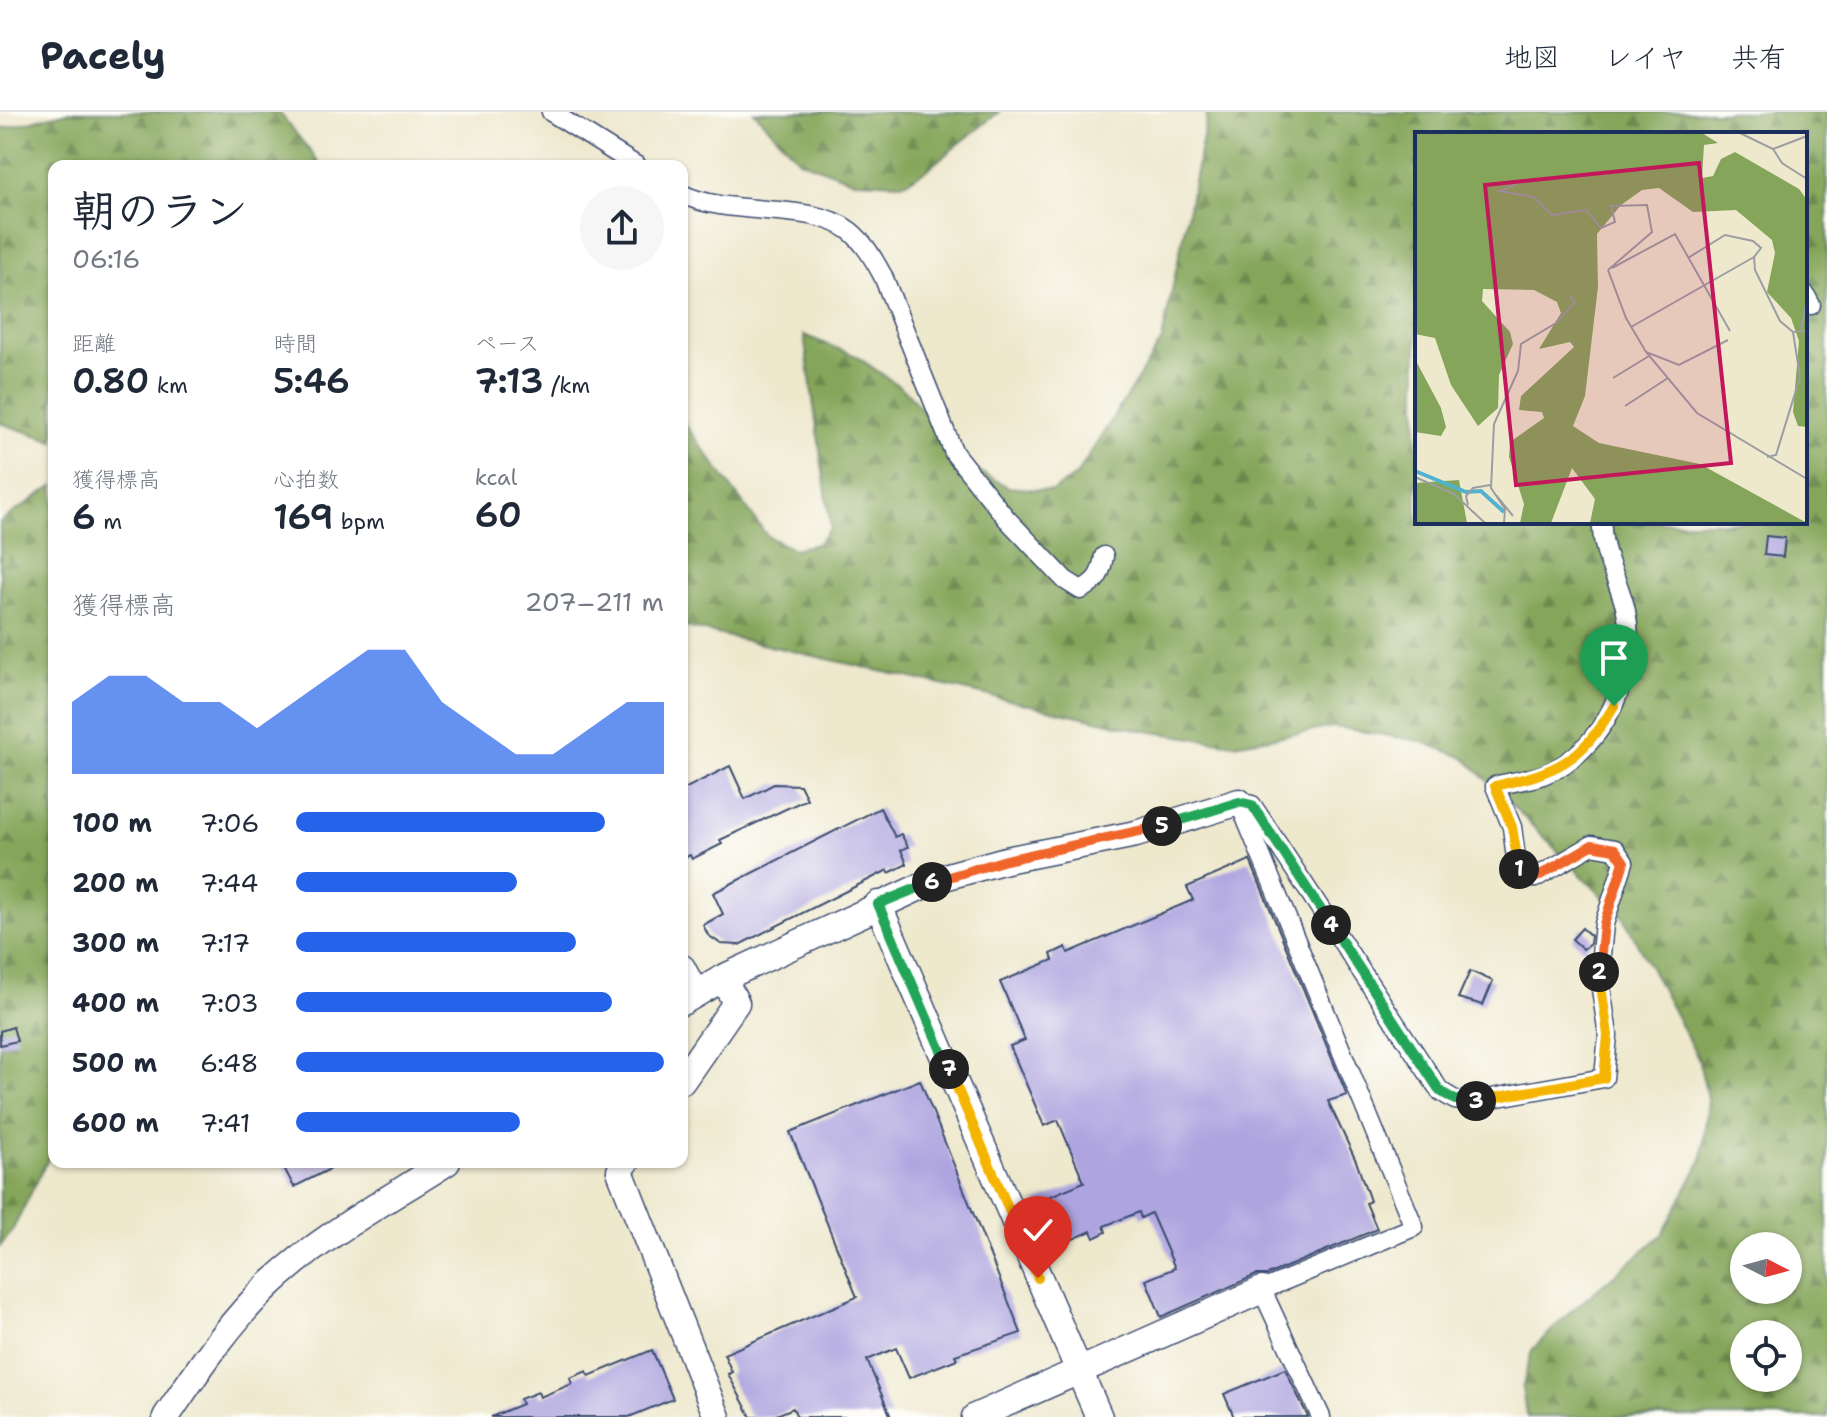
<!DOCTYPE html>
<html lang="ja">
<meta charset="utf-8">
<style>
:root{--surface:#fff;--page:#f6f6f7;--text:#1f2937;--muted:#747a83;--line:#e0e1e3;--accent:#2563eb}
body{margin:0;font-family:"Shantell Sans","Klee One",sans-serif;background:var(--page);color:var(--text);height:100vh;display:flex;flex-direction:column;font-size:30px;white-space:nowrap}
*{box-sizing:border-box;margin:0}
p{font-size:26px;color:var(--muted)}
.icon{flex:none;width:44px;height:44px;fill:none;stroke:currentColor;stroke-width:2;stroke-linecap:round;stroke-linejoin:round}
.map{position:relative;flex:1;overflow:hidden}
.panel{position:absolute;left:48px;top:48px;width:640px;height:1008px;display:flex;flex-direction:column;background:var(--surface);border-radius:16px;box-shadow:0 2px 6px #0004}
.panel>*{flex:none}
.needle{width:52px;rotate:96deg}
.buttons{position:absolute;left:1730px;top:1120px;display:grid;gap:16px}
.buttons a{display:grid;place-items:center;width:72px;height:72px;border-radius:50%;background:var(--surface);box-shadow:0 2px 6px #0004;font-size:40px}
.pin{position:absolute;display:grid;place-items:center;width:68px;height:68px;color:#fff;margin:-82px -34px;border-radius:50% 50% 50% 0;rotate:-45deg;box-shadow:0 0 8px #0007}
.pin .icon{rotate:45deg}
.km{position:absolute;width:40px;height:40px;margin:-20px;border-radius:50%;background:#222;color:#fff;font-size:22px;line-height:40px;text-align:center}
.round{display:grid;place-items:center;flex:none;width:84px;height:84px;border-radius:42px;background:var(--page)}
.overview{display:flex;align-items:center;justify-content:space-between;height:136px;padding:0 24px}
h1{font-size:44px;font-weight:600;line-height:60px}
.stats{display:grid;grid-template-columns:repeat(3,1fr);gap:12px;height:136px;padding:8px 24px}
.stats div{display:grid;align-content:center}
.stats b{font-size:34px;font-weight:600}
.stats small{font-size:22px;font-weight:400}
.stats p{font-size:22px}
.chart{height:224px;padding:16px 24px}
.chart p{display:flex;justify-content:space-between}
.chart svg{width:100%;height:144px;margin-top:8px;fill:var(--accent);opacity:.7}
ul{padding:0 24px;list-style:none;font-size:26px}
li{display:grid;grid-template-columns:128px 96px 1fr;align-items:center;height:60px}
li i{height:20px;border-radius:10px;background:var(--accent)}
header{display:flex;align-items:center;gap:48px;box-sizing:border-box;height:112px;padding:0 40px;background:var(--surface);border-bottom:2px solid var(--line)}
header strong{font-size:38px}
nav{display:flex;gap:44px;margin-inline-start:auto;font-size:28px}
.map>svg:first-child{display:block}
</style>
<header>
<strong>Pacely</strong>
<nav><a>地図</a><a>レイヤ</a><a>共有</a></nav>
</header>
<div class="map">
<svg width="1827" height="1305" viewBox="0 0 1827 1305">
<defs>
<pattern id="forest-firs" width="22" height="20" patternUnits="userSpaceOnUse" patternTransform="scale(2)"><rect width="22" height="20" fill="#85a65a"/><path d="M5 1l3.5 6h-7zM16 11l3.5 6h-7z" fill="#6c884e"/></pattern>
</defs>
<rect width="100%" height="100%" fill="#fdfcf7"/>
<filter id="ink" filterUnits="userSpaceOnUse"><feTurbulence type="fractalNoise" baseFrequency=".0125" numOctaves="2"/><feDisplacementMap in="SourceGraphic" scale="16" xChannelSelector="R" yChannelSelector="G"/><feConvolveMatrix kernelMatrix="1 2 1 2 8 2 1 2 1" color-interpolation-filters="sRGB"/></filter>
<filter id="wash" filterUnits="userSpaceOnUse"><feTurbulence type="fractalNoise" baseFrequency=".006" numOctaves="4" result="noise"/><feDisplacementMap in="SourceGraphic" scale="32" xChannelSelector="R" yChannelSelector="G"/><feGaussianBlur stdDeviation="1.8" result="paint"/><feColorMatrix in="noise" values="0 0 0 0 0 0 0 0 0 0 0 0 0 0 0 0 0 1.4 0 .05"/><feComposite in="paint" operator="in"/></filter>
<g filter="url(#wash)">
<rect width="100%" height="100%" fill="#eee8cd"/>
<g fill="url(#forest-firs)" stroke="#506a5c" stroke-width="2" fill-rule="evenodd">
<polygon points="68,0 279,0 322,54 54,54 54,329 0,311 0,17"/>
<polygon points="754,0 999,0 925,59 904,71 854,69 799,48"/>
<path d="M1208,0H1827V1305H1527L1522,1277L1532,1238L1569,1201L1662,1123L1702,1047L1708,987L1698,946L1624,806L1465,646L1420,629L1335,615L1234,632L1140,618L682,514V308L767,424L793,437L817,432L831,416L804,223L856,244L906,279L970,355L1008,375L1052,379L1076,364L1162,228ZM1417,22H1805V410H1417ZM1744,1134H1788V1178H1744ZM1744,1222H1788V1266H1744Z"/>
<polygon points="54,373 54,1035 12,1119 0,1134 0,410"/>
</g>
<g id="blocks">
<g fill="#aea5e0">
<polygon points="1766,424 1785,426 1783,445 1764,443"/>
<polygon points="730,654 745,687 774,672 800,673 807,687 720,728 722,732 692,747 690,743 682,747 682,678"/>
<polygon points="880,696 895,725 901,722 908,735 901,738 907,752 889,761 888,758 739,833 721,832 708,823 703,813 723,802 713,781"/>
<polygon points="1250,748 1347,983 1328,989 1356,1049 1370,1089 1366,1091 1377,1117 1267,1163 1256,1163 1161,1205 1146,1168 1175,1156 1151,1101 1141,1106 1139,1100 1104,1114 1106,1120 1094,1126 1091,1119 1055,1135 1036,1090 1084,1070 1058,1008 1044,1014 1010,934 1025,928 1000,870 1053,848 1051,842 1066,835 1068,841 1193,788 1187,775"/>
<polygon points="1582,816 1591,824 1590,832 1583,837 1572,827"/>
<polygon points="1470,859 1493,869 1483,893 1458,886"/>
<polygon points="13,915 17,929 0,933 0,919"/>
<polygon points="920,968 1021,1221 955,1243 957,1247 909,1266 896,1236 867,1248 891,1305 797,1305 793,1296 772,1305 751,1305 728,1262 732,1260 724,1242 857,1185 790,1020"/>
<polygon points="281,1050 344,1050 294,1075"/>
<polygon points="652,1238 673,1287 629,1305 491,1305 522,1292 520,1287 538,1280 540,1285 572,1272 570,1266 587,1259 589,1264"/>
<polygon points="1285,1257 1308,1305 1234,1305 1224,1282"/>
</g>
</g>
</g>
<g filter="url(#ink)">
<use href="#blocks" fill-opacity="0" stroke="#3b4b6f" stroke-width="2"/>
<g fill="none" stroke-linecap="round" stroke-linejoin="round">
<defs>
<g id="street">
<polyline points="551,0 637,54"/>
<path d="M682,82C731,106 812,89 850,119C865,131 874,148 883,164L954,341L1006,406L1065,468L1081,478C1098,469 1101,462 1104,444"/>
<polyline points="1805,182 1811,193"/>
<path d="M1239,690L1252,693L1440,979L1455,988L1470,990L1604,966L1608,923L1599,864L1604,812L1624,750L1615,737L1592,733L1535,766L1517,754L1512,715L1495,674C1511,670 1528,668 1543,663C1604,640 1639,561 1626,499C1620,470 1600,440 1602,410"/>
<polyline points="1239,690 1414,1115 1262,1178 1321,1305"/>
</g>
<g id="secondary">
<polyline points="878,792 1099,1305"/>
<polyline points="682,856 695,881"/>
<polyline points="682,890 723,866 937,767 1006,748 1136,722 1239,690"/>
<polyline points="682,969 736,891 723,866"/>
<polyline points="626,1050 620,1059 717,1305"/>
<path d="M166,1305C198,1258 229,1210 271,1171C323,1123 388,1088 447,1050"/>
<polyline points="975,1305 1262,1178"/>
</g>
</defs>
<use href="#street" stroke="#3b4b6f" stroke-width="21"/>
<use href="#secondary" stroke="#3b4b6f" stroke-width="29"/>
<use href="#street" stroke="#fff" stroke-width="18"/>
<use href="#secondary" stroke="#fff" stroke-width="26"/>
</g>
</g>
<g fill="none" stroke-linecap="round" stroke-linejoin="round" filter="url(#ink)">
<defs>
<path id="split-1" d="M1519,757L1512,715L1495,674C1559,659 1579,651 1614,594"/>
<polyline id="split-2" points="1519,757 1535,766 1592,733 1615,737 1624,750 1604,812 1599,860"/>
<polyline id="split-3" points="1476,989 1604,966 1608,923 1599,860"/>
<polyline id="split-4" points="1331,813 1440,979 1455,988 1476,989"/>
<polyline id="split-5" points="1162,714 1239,690 1252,693 1331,813"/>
<polyline id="split-6" points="932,770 1006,748 1162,714"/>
<polyline id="split-7" points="932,770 878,792 949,957"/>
<polyline id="split-8" points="949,957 1038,1166"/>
</defs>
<use href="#split-1" stroke="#fff" stroke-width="16"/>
<use href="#split-2" stroke="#fff" stroke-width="16"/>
<use href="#split-3" stroke="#fff" stroke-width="16"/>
<use href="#split-4" stroke="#fff" stroke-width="16"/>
<use href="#split-5" stroke="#fff" stroke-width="16"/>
<use href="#split-6" stroke="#fff" stroke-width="16"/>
<use href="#split-7" stroke="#fff" stroke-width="16"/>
<use href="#split-8" stroke="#fff" stroke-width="16"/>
<use href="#split-1" stroke="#f5b400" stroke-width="10"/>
<use href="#split-2" stroke="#f0652b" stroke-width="10"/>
<use href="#split-3" stroke="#f5b400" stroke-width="10"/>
<use href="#split-4" stroke="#22a559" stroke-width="10"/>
<use href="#split-5" stroke="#22a559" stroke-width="10"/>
<use href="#split-6" stroke="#f0652b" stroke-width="10"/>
<use href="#split-7" stroke="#22a559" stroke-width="10"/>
<use href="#split-8" stroke="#f5b400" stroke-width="10"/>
</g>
<g transform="translate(1415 20)">
<rect width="392" height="392" fill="#eee8cd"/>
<path d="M0,1H287L303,11L289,13L287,46L298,44L306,27L320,20L384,57L392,68V295L383,294L378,280L384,209L376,186L352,160L360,121L357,108L321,78L278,80L244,56L227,58L206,73L182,102L183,155L170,264L158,294L184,311L285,332L392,391H175L180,367L157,336L136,391H105L109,372L94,325L95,310L129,286L127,280L104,278L106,264L159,215L155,210L124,217L146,181L142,170L119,158L68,157L67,169L95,200L98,212L84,243L83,276L63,294L36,253L20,206L0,202ZM0,227L26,276L31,295L26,304L0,300ZM44,348L52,391H0V351Z" fill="#85a65a"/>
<path fill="none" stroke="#50b2cf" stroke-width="4" d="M0,339L51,360L66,359L89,380"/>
<path fill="none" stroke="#9a9ea1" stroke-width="2" d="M325,1L358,17L367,31L392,47M358,17L392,4M102,52L85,59L119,65L137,83L171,78L186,96L200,90L196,74L232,73L237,100L193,138M273,126L310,103L338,109L346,116L339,125L340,138L365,189L378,200L392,199M197,136L260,102L315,199M193,138L211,186L231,220L282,281L392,347M216,195L339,125M386,197L392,167M231,220L264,233L313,208M198,246L234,224M210,274L253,246M352,325L361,323L385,245L378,200M0,345L39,362L70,391M81,363L98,384M53,373L51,364L58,356L75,353M89,391L90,377L76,356L79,292L103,239L106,212L141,191L160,170L155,164"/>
<path fill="#c2185b" fill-opacity="0.15" stroke="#c2185b" stroke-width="4" d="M284,31L316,331L101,353L70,53Z"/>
<rect width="392" height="392" fill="none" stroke="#1b2f5e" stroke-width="4"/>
</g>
</svg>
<div class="buttons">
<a><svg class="needle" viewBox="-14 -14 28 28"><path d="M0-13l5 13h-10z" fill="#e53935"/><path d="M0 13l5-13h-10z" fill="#747a83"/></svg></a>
<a><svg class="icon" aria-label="locate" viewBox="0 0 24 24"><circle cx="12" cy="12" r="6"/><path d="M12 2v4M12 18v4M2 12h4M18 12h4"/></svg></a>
</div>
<div class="pin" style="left:1614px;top:594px;background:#1e9e55"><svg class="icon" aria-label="arrive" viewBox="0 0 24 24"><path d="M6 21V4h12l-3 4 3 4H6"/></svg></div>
<div class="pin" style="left:1038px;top:1166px;background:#d93025"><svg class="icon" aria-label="check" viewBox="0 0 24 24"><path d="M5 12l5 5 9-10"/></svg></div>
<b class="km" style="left:1519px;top:757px">1</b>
<b class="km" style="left:1599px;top:860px">2</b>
<b class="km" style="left:1476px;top:989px">3</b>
<b class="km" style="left:1331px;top:813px">4</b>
<b class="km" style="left:1162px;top:714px">5</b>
<b class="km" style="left:932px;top:770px">6</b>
<b class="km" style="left:949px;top:957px">7</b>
<section class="panel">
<div class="overview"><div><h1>朝のラン</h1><p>06:16</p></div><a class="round"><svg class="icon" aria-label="share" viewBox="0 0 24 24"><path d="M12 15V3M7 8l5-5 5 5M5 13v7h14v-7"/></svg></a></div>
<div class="stats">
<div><p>距離</p><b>0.80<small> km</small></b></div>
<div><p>時間</p><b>5:46</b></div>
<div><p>ペース</p><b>7:13<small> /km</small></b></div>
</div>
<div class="stats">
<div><p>獲得標高</p><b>6<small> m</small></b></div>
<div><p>心拍数</p><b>169<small> bpm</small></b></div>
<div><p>kcal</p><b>60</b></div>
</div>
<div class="chart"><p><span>獲得標高</span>207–211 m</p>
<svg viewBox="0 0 160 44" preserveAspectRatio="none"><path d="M0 44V22L10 14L20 14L30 22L40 22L50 30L60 22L70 14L80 6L90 6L100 22L110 30L120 38L130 38L140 30L150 22L160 22V44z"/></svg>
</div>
<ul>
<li><b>100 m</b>7:06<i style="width:84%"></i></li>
<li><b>200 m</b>7:44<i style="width:60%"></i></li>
<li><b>300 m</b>7:17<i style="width:76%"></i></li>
<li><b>400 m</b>7:03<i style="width:86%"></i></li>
<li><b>500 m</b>6:48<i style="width:100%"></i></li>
<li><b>600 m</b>7:41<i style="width:61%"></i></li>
</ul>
</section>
</div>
